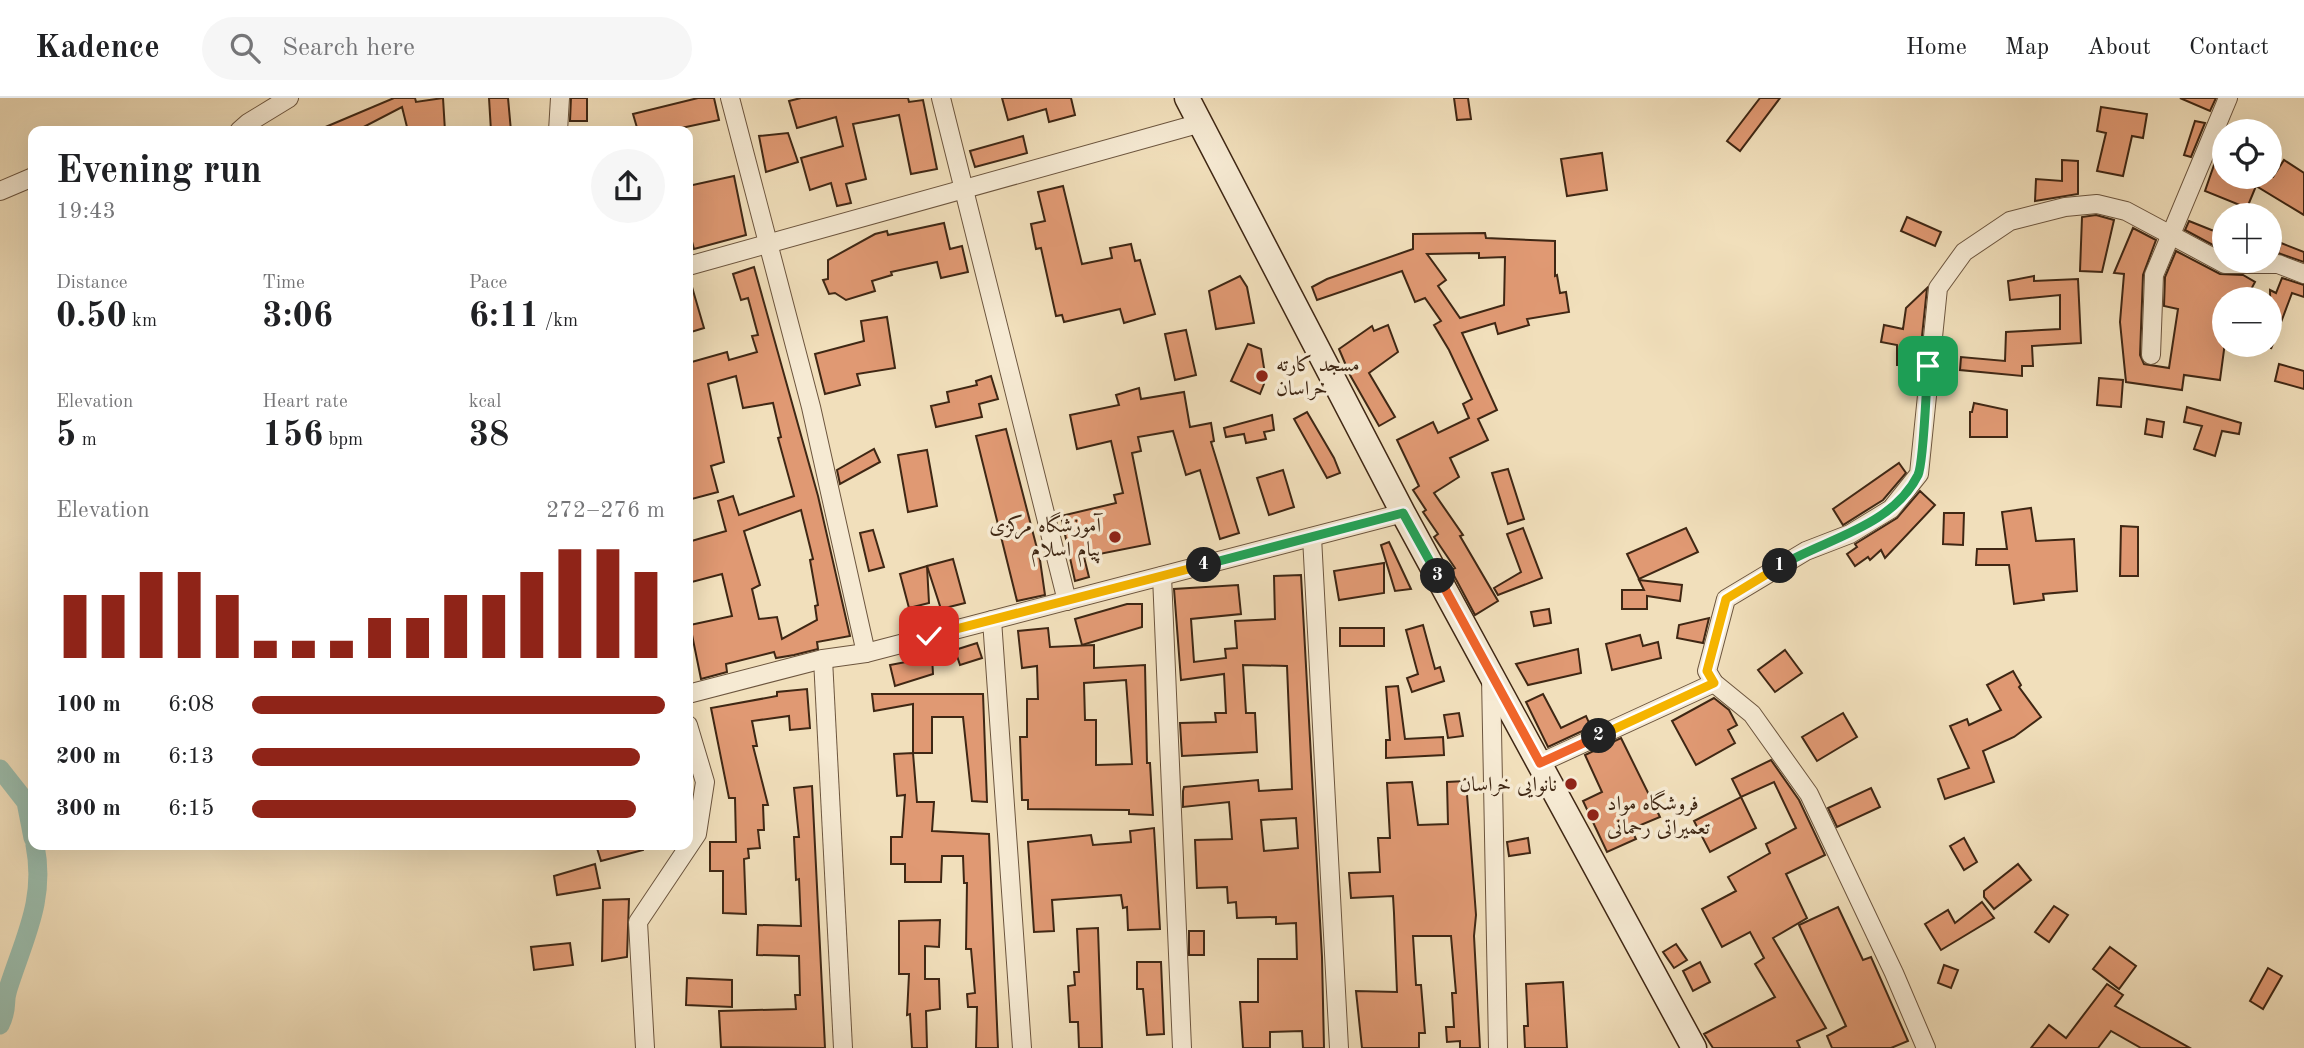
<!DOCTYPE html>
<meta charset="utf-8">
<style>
:root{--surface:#fff;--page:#f6f6f6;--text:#202124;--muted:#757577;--line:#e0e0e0;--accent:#8f2418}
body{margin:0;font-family:"Old Standard TT",Amiri,serif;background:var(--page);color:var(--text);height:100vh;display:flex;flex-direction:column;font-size:26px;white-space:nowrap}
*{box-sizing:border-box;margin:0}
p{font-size:23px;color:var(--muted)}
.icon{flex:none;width:38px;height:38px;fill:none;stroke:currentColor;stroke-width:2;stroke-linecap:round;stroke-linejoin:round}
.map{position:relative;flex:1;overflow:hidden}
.details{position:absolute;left:28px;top:28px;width:665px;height:724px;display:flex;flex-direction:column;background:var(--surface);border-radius:14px;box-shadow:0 7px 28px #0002}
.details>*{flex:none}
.buttons{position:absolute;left:2212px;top:21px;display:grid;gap:14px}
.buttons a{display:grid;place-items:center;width:70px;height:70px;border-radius:50%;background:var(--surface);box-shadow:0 7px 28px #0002;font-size:35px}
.pin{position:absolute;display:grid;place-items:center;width:60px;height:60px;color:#fff;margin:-30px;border-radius:14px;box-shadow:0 4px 10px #0006}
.km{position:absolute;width:35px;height:35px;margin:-18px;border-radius:50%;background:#222;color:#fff;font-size:19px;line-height:35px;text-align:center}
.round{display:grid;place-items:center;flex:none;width:74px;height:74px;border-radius:37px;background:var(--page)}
.head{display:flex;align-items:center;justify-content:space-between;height:119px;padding:0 28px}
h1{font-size:38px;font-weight:600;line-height:52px}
.stats{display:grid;grid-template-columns:repeat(3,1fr);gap:10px;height:119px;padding:7px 28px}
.stats div{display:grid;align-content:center}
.stats b{font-size:35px;font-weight:600}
.stats small{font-size:19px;font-weight:400}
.stats p{font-size:19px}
.chart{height:196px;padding:14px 28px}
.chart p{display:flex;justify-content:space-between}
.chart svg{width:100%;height:126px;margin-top:7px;stroke:var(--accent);stroke-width:6}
ul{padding:0 28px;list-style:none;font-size:23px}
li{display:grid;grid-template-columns:112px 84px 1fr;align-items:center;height:52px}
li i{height:18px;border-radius:9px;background:var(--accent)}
header{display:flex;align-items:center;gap:42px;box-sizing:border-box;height:98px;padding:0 35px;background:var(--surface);border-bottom:2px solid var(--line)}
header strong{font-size:33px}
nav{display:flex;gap:38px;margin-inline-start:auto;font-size:24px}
.search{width:490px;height:63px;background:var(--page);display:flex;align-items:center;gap:18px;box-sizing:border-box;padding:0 24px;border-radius:38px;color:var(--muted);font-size:26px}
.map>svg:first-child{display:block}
</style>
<header>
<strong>Kadence</strong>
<div class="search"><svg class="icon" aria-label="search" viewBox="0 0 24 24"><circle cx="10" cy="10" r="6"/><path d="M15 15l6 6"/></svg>Search here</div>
<nav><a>Home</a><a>Map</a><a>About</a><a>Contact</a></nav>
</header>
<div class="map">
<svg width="2304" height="950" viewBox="0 0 2304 950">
<rect width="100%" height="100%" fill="#f1dfbb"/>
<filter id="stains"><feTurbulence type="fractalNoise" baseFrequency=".00286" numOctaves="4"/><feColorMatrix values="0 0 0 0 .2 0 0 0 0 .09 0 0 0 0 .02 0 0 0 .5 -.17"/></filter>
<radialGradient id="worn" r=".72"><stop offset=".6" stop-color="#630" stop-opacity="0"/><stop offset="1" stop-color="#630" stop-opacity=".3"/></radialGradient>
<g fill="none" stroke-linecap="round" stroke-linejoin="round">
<g stroke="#9bbdad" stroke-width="19">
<polyline points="0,671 26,704 33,740"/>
<path d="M0,927C9,909 3,906 8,891C24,840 46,802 35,747"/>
</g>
</g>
<g fill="#e09973" stroke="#3f2714" stroke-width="2" fill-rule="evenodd">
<polygon points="394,0 415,0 416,4 443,0 445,33 408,33 402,9 356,33 316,33"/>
<polygon points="489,0 508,0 511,33 491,33"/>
<polygon points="571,0 587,0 587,23 570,23"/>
<polygon points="698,0 714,0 719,22 667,33 638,33 633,16"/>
<polygon points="801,0 908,0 909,4 923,2 937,71 911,76 899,17 853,26 866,81 846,86 851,105 837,108 831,85 810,92 801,60 843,48 836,19 797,30 789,3"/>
<polygon points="1002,0 1071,0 1075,17 1049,24 1046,11 1008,22"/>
<polygon points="1454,0 1468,0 1471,21 1457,22"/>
<polygon points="1760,0 1780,0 1740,53 1727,43"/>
<polygon points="2180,0 2216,0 2210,13"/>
<polygon points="2101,9 2147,16 2143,40 2132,38 2123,78 2097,73 2106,35 2097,33"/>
<polygon points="2195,23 2205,25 2191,59 2184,57"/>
<polygon points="788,35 798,64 766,74 759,38"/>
<polygon points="1023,38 1027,55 975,69 970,53"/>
<polygon points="2224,38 2224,79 2273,79 2284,62 2304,75 2304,117 2256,88 2247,110 2205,93"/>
<polygon points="1602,55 1607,92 1567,98 1561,61"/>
<polygon points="2062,62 2078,63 2078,96 2035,103 2036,81 2062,83"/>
<polygon points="734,78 746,137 694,151 688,129 688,88"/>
<polygon points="1063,88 1082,166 1112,160 1110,150 1131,146 1135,163 1140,162 1155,216 1124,225 1120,211 1064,224 1062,217 1056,218 1041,150 1036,151 1031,126 1045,123 1038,94"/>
<polygon points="2096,117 2114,122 2102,174 2080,173 2082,119"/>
<polygon points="1907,119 1941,134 1935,148 1901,133"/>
<polygon points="2189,123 2224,137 2224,153 2185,132"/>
<polygon points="944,125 950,151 962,148 968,174 941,180 937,164 891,174 892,177 872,183 875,193 846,202 835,195 829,196 823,182 828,181 828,162 875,136 887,133 888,137"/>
<polygon points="2133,130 2156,142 2143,177 2140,257 2144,266 2169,270 2178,211 2164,208 2165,179 2176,153 2220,176 2243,177 2255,184 2246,201 2224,201 2224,252 2220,282 2184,277 2182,292 2126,284 2120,224 2124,176 2114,175"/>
<path d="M1485,135L1486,140L1555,143V178L1557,177L1560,195L1566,194L1569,214L1527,221L1529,227L1498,236L1495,225L1462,235L1497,312L1478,321L1488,342L1450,360L1459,379L1434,395L1463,437L1460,438L1498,503L1475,517L1451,472L1455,470L1434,439L1438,436L1423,414L1426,412L1413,392L1419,388L1397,342L1433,324L1438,335L1469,320L1463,306L1472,301L1449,252L1434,227L1441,223L1425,200L1415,204L1402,173L1317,202L1312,189L1327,181L1413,151V136ZM1479,155V160L1505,159L1504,207L1460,220L1438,188L1446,182L1427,156Z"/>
<polygon points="2281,145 2304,154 2304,164 2278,155"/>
<path d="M754,169L818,398L850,538L817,544L818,551L794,557L776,560L774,554L726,566L727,574L701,581L690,527L732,518L722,476L688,485V444L726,433L718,403L733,398L739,417L794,398L778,340L781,339L773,305L743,310L736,278L708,286L724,364L711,368L718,394L688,402V265L727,254L729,262L757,254L752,238L758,237L748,200L741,202L733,176ZM801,412L813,461L810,462L818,507L815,508L817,522L782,541L777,519L759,521L752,491L760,487L744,433Z"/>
<polygon points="1240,178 1247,189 1254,225 1216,231 1209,193"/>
<polygon points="2034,178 2034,183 2078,181 2081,245 2032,248 2033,268 2022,268 2022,278 1960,272 1961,259 2005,263 2006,234 2060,231 2060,197 2010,202 2008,183"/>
<polygon points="2282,180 2304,187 2304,199 2292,195 2271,251 2270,192 2276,195"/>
<polygon points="692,189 704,230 688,235 688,190"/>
<polygon points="1927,190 1919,267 1897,267 1897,247 1881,244 1884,227 1903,231 1906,210"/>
<polygon points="887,219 895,270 857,276 860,287 825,296 815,256 864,243 861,223"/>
<polygon points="1388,227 1398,254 1369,275 1395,319 1379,328 1350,277 1339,251 1372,228 1374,233"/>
<polygon points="1186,232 1196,277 1175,282 1165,236"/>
<polygon points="1248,246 1261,251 1265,276 1262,278 1264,286 1260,296 1231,283"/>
<polygon points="2279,266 2304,273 2304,291 2275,283"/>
<polygon points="991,278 998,301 979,306 982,319 936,329 931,308 949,304 947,294 977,287 976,283"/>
<polygon points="2099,280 2123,282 2121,309 2097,307"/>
<polygon points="1139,290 1141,301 1184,294 1190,329 1211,325 1214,343 1211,344 1239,435 1220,441 1200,372 1186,377 1173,333 1138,339 1141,353 1132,355 1150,446 1084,459 1089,479 1075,483 1061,418 1116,405 1114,397 1123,395 1111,343 1077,351 1070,317 1119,307 1116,297"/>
<polygon points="1974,305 2007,312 2007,339 1970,339 1970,314 1972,314"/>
<polygon points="2187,309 2241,325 2239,336 2222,333 2215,358 2194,351 2202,328 2184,324"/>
<polygon points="1307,314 1334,360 1340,375 1327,380 1294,321"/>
<polygon points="1272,317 1274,332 1264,334 1266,341 1246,345 1244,336 1226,339 1224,330"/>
<polygon points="2147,321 2164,324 2162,339 2145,336"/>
<polygon points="1006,331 1040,462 1045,497 1017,503 976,338"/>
<polygon points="874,351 880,364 840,386 837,372"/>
<polygon points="927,352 937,408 908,414 898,357"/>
<polygon points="1899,365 1906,375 1883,402 1843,427 1833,411"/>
<polygon points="1508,371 1524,421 1508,426 1492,375"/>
<polygon points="1283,372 1294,409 1269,417 1257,380"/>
<polygon points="1920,393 1935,407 1885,460 1881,452 1870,462 1868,459 1855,468 1847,456 1857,449 1855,446 1897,420"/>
<polygon points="2031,410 2036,443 2074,441 2077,493 2043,496 2044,502 2014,506 2009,467 1976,467 1977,451 2007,451 2002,414"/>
<polygon points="1944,415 1964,415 1963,447 1943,446"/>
<polygon points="2121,428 2138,429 2138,478 2120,478"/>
<polygon points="1523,430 1542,480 1498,497 1494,490 1521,474 1507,436"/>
<polygon points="1686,430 1698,454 1639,481 1627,456"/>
<polygon points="873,432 884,469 869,473 860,435"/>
<polygon points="1389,444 1411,491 1395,493 1381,447"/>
<polygon points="953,461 965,505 941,511 927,468"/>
<polygon points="1384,465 1384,495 1339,502 1334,473"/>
<polygon points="927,468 929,505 909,510 900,476"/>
<path d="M1301,477L1322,859L1324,950H1303L1302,933L1270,934V950H1243L1240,904H1258V861H1297L1296,825L1276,826V819L1237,820L1236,804L1228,805L1227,789L1197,790L1195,742L1232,741L1229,704L1183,709V693L1184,689L1258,682L1259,693L1292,691L1287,568L1243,567L1246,615H1255L1257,654L1182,658L1180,625L1216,624L1215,615H1226L1224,576L1181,582L1174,491L1238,487L1241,516L1191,521L1194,564L1226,560L1225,551L1237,550L1235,523L1275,521L1274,478ZM1296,720L1298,750L1264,753L1261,722Z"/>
<polygon points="1639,482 1682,487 1680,503 1647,498 1647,511 1622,511 1622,492 1644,492"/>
<polygon points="1127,506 1142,506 1142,529 1082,547 1075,521"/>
<polygon points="1549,511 1551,525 1534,528 1531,514"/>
<polygon points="1709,520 1703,545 1677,540 1679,527"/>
<polygon points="1423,527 1435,571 1440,569 1444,583 1412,594 1407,580 1418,576 1406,532"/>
<path d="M1048,530L1050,549L1094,547V570L1145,567L1147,665H1150L1153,717L1129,716V712L1028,711V702H1022L1020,639H1027V601H1038L1037,568L1022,570L1018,533ZM1126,582L1132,666L1096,667V622H1085L1084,585Z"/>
<rect x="1340" y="530" width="44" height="18"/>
<polygon points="1640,537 1643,548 1658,544 1661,560 1612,572 1606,546"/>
<polygon points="977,545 982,560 960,567 955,552"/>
<polygon points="1578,551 1581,575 1528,587 1516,566"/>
<polygon points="1785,552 1802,575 1775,594 1758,572"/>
<polygon points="932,559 933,576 895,588 890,567"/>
<polygon points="2013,573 2021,587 2019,589 2041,619 2014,639 1983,653 1994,684 1945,701 1938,681 1969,670 1950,628 1967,621 1969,627 2001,612 1987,587"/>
<polygon points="1398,588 1405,641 1443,639 1444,657 1386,660 1386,642 1390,642 1386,589"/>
<polygon points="807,591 810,630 790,632 789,618 752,623 757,648 753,648 768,707 763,707 764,732 758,732 760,750 748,751 749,760 744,761 746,816 723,815 723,773 710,773 710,744 736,744 735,700 729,700 711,610 777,598 777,594"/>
<polygon points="872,596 983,596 987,704 972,703 963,619 932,619 932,655 913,655 913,606 874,613"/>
<polygon points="1543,596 1561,630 1586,618 1591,629 1548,649 1526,604"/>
<polygon points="1714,600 1729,612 1737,627 1728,632 1735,645 1696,667 1672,623"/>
<polygon points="1459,615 1463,638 1448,640 1444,617"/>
<polygon points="1843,615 1857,639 1817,663 1802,639"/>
<polygon points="1621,640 1660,719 1631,731 1636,741 1607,754 1583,703 1602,694 1585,657"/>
<polygon points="913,655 917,704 934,704 932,733 989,736 998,950 976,950 977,909 968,909 967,896 975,895 971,851 966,851 967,785 964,785 963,758 942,758 941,784 905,784 905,766 891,766 891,739 902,739 905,697 897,698 894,656"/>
<polygon points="1771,662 1799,702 1825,757 1786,776 1807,820 1773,840 1826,930 1797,943 1800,950 1713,950 1704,936 1775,899 1755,866 1764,860 1750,834 1722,849 1702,811 1736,793 1728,779 1770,755 1766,746 1796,730 1774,684 1741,699 1732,681"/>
<polygon points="1466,683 1476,817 1474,838 1480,950 1460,950 1460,943 1447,944 1446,929 1454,929 1452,895 1456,895 1451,838 1413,838 1416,887 1421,887 1425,935 1419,935 1419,950 1362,950 1356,893 1397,894 1394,815 1393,798 1351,800 1349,775 1380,774 1378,740 1390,740 1387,685 1412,684 1418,727 1448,726 1447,684"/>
<polygon points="812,688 825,950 721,949 719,913 796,911 795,897 800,897 799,858 757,857 758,827 801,828 799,781 796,782 794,739 799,739 794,690"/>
<polygon points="1871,690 1880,709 1837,729 1828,710"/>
<polygon points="1741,699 1756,730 1710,754 1694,723"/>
<polygon points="1154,730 1160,831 1128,832 1127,809 1123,810 1121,797 1052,802 1054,833 1034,834 1028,744 1091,737 1093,747 1131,744 1130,733"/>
<polygon points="1528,740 1530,755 1509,758 1507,744"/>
<polygon points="1964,740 1977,764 1964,772 1950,748"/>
<polygon points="596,747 643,747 643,752 601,763"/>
<polygon points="595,766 600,790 557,797 554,778"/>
<polygon points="2018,766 2031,782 1994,811 1984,799 1984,793"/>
<polygon points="629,801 627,859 602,863 603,802"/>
<polygon points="1982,804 1994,820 1941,852 1925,826 1948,812 1955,825"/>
<polygon points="2054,808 2068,817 2049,844 2035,834"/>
<polygon points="1838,809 1863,862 1871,859 1908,943 1891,950 1832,950 1827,938 1846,928 1799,827"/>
<polygon points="940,822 939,849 925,848 925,881 939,881 940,911 926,913 927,950 912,950 910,916 907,917 909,876 899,876 899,823"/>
<polygon points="1098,830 1102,950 1079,950 1078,924 1070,924 1068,888 1075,887 1074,874 1079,874 1077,831"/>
<rect x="1189" y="833" width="15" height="24"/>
<polygon points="570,845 573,867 534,872 531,849"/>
<polygon points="1676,846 1687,862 1674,870 1663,854"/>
<polygon points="2110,849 2136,868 2119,891 2093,871"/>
<polygon points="1137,864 1161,864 1164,936 1147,937 1143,891 1137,891"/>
<polygon points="1700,864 1710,884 1693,893 1683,873"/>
<polygon points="1944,867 1958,872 1951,890 1938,885"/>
<polygon points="2268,870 2282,878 2263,911 2250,903"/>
<polygon points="687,880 732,882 732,909 686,907"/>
<polygon points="1563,884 1567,950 1525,950 1524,928 1528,928 1526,886"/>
<polygon points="2107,886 2123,897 2115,908 2190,950 2141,950 2111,933 2098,950 2031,950 2049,927 2066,940"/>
</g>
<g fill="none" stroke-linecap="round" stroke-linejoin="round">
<defs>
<g id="street">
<polyline points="730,0 811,309 866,555"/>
<polyline points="941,0 1067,503"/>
<polyline points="239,33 248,25 289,0"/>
<polyline points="558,33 560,0"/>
<polyline points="0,93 33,79"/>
<polyline points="688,168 1201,25"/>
<polyline points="2151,257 2154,177 2228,0"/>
<polyline points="1312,439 1339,950"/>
<polyline points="1162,478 1182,950"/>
<polyline points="992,522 1022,950"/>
<polyline points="823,561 843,950"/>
<polyline points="1491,579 1498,950"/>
<polyline points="688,596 823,561 866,555 1403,415"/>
<polyline points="1540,665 1714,585"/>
<polyline points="645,950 638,824 697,736 705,684 688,627"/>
<polyline points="1926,950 1894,875 1809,696 1752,616 1714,585 1707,573 1726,501 1806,453 1850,436 1891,411 1919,376 1938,190 1964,154 2010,123 2065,109 2097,106 2126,113 2225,166 2278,166 2304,176"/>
</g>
<polyline id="secondary" points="1187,0 1403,415 1694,950"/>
</defs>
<use href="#street" stroke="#6c553e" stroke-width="20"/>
<use href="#secondary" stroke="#3f2714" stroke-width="27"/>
<use href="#street" stroke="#f6ead3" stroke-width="18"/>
<use href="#secondary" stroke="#f6ead3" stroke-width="24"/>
</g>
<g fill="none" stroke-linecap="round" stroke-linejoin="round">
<defs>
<path id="split-1" d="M1780,468C1825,441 1892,429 1918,377C1924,364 1926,288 1928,268"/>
<polyline id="split-2" points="1599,638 1714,585 1707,573 1726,501 1780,468"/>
<polyline id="split-3" points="1438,478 1540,665 1599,638"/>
<polyline id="split-4" points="1204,467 1403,415 1438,478"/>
<polyline id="split-5" points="929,538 1204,467"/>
</defs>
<use href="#split-1" stroke="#fff" stroke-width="14"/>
<use href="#split-2" stroke="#fff" stroke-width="14"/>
<use href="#split-3" stroke="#fff" stroke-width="14"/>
<use href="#split-4" stroke="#fff" stroke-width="14"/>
<use href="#split-5" stroke="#fff" stroke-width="14"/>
<use href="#split-1" stroke="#22a559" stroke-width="9"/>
<use href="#split-2" stroke="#f5b400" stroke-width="9"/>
<use href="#split-3" stroke="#f0652b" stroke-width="9"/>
<use href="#split-4" stroke="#22a559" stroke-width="9"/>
<use href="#split-5" stroke="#f5b400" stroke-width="9"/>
</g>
<g fill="#8f2418" stroke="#f6ead3" stroke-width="2.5">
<circle cx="1262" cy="278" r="7"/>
<circle cx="1115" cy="439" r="7"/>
<circle cx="1571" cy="686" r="7"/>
<circle cx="1593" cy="717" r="7"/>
</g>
<g text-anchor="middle" stroke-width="7" stroke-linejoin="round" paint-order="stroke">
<g font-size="21" fill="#3f2714" stroke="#f6ead3" text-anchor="start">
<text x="1276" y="273">مسجد کارته<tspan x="1276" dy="24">خراسان</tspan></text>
<text x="1101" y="434" text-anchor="end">آموزشگاه مرکزی<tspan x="1101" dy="24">پیام اسلام</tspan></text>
<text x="1557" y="693" text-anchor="end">نانوایی خراسان</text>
<text x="1607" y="712">فروشگاه مواد<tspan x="1607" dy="24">تعمیراتی رحمانی</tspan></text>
</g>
</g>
<rect width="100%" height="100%" filter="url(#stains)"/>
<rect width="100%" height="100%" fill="url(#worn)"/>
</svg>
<div class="buttons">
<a><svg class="icon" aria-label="locate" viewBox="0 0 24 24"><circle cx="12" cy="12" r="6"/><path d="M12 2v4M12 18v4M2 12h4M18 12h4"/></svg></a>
<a>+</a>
<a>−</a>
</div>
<div class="pin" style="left:1928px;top:268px;background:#1e9e55"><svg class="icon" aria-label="arrive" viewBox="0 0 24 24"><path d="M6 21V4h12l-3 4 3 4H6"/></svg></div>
<div class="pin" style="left:929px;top:538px;background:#d93025"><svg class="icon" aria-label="check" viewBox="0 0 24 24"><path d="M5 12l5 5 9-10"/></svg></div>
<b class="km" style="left:1780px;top:468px">1</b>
<b class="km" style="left:1599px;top:638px">2</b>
<b class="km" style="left:1438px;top:478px">3</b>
<b class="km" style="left:1204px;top:467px">4</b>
<section class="details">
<div class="head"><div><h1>Evening run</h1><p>19:43</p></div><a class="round"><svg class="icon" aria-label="share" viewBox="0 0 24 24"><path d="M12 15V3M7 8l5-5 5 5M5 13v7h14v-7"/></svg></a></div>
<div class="stats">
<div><p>Distance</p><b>0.50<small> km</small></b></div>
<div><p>Time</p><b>3:06</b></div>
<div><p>Pace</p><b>6:11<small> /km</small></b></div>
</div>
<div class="stats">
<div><p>Elevation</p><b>5<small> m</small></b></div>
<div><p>Heart rate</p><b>156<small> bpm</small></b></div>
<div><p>kcal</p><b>38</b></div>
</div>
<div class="chart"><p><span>Elevation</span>272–276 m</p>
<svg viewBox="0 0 160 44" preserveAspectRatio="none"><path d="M5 44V22M15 44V22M25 44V14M35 44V14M45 44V22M55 44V38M65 44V38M75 44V38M85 44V30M95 44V30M105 44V22M115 44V22M125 44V14M135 44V6M145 44V6M155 44V14"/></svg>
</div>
<ul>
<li><b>100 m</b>6:08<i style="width:100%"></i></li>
<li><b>200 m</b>6:13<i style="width:94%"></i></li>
<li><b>300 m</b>6:15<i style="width:93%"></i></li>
</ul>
</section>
</div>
